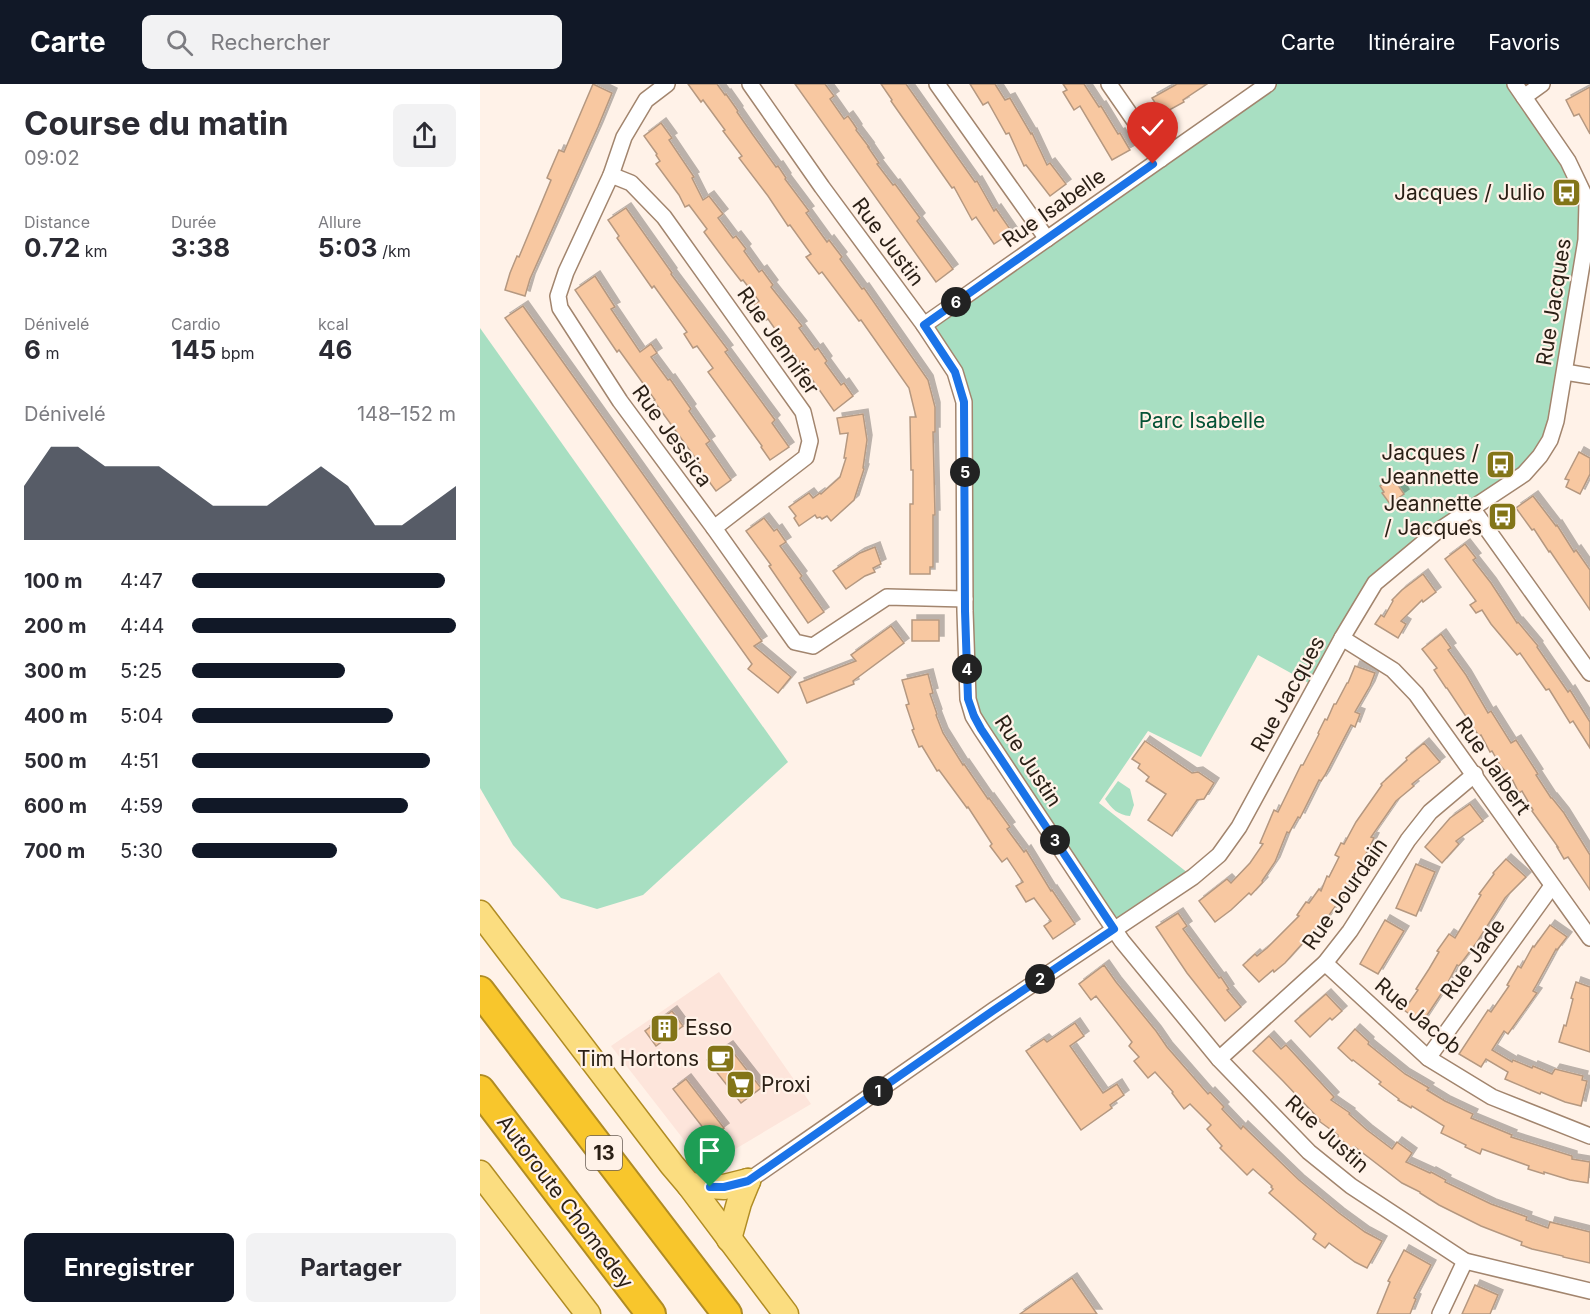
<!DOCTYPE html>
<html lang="fr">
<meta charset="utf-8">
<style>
:root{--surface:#fff;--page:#f2f2f3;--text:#2b2b33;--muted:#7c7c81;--accent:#111827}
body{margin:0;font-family:Inter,sans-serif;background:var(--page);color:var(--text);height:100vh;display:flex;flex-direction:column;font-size:22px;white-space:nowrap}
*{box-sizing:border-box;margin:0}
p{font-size:20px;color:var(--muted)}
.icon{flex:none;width:33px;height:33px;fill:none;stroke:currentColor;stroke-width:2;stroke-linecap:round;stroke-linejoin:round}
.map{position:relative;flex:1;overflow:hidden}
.drawer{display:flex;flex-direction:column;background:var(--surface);width:480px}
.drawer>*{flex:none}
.pin{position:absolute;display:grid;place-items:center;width:51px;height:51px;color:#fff;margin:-62px -26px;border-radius:50% 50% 50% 0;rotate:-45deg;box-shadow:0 0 6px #0007}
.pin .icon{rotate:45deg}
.km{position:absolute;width:30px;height:30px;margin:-15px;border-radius:50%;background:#222;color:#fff;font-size:16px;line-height:30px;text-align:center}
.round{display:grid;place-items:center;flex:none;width:63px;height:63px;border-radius:9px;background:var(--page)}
.head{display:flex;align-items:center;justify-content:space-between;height:102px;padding:0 24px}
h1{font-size:33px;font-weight:700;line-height:45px}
.stats{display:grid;grid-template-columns:repeat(3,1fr);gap:9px;height:102px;padding:6px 24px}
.stats div{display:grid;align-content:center}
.stats b{font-size:26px;font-weight:700}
.stats small{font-size:16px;font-weight:400}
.stats p{font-size:16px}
.chart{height:168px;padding:12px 24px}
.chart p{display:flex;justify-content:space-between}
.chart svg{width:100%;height:108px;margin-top:6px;fill:var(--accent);opacity:.7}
.primary-button{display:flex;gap:12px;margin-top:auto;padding:12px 24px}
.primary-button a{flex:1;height:69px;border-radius:9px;background:var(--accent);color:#fff;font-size:24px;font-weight:700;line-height:69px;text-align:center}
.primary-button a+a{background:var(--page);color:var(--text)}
ul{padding:0 24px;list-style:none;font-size:20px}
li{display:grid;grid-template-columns:96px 72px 1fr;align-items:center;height:45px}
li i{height:15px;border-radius:8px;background:var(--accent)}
header{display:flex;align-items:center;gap:36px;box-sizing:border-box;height:84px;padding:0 30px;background:var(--accent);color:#fff}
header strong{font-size:28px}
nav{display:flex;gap:33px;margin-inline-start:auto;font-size:21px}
.search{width:420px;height:54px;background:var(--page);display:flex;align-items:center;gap:15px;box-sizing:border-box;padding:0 21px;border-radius:9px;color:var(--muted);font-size:22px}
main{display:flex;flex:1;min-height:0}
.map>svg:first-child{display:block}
</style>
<header>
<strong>Carte</strong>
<div class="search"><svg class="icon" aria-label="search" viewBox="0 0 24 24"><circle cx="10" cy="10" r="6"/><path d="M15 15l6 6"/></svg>Rechercher</div>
<nav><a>Carte</a><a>Itinéraire</a><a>Favoris</a></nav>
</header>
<main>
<section class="drawer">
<div class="head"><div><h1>Course du matin</h1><p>09:02</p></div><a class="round"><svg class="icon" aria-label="share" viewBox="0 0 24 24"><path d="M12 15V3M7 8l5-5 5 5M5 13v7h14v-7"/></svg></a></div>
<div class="stats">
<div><p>Distance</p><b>0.72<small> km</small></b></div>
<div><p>Durée</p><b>3:38</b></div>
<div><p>Allure</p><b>5:03<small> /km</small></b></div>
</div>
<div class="stats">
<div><p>Dénivelé</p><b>6<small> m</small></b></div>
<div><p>Cardio</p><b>145<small> bpm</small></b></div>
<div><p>kcal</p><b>46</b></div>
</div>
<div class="chart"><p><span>Dénivelé</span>148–152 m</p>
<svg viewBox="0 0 160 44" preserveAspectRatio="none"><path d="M0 44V22L10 6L20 6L30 14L40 14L50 14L60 22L70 30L80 30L90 30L100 22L110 14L120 22L130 38L140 38L150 30L160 22V44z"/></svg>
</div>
<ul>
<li><b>100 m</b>4:47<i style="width:96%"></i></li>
<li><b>200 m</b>4:44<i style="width:100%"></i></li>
<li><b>300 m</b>5:25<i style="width:58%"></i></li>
<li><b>400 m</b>5:04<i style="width:76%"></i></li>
<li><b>500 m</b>4:51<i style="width:90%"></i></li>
<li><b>600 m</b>4:59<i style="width:82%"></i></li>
<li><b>700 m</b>5:30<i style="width:55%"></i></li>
</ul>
<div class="primary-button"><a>Enregistrer</a><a>Partager</a></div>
</section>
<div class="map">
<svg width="1110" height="1230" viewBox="0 0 1110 1230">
<defs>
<filter id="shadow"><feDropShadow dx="5" dy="-5" stdDeviation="0" flood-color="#0004"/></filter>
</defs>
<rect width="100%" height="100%" fill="#fff2e8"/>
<polygon fill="#fde5db" points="239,888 331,1020 225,1083 131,962"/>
<g fill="#a8dfc2">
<polygon points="788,0 1035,0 1107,117 1085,288 1060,372 895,499 836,603 778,571 721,673 668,647 619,719 713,793 636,848 507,644 496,622 486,539 484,318 444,241"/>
<polygon points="0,244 308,678 163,811 117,825 81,814 33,761 0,704"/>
<path d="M638,697L650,705L654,721L650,732C638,731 632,725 625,715Z"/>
</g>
<g fill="#f8c8a1" stroke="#b59880" stroke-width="1.5" filter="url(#shadow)">
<polygon points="113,0 132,9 118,43 50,195 45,212 25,206 30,189 37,172 39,173 71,96 67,94 79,66 84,68"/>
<polygon points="208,0 237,0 245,11 246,10 258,27 257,28 273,51 296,83 298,82 306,94 305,95 329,127 326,129 347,158 349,156 362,173 360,175 382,205 384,204 448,296 455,323 455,348 453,348 455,431 453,431 453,483 450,483 450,490 430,490 430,420 433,420 433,386 431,386 430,333 436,333 429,304 381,236 379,237 342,188 339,190 326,173 331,170 310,141 308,142 288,112 259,74 262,72 243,47 245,46 223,16 221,18"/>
<polygon points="315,0 345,0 354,12 350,15 364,35 368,32 373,39 377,45 376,46 389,63 388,63 399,79 397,80 413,101 415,100 440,134 437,137 473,185 456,198"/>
<polygon points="401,0 426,0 495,98 497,97 514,127 516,125 532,148 514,160 496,133 492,136 474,103 472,104 411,17 412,16"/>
<polygon points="490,0 515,0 525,16 530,14 551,50 552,49 567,81 570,79 586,100 570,112 546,81 544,82 529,49 526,50 508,18 503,21"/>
<polygon points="583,0 604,0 619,23 621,22 638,50 640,49 650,66 632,76 600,22 594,26 583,8 587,6"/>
<polygon points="697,0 727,0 703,16 704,18 682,30 672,14"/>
<polygon points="1110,3 1110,50 1099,30 1094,32 1086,16"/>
<polygon points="181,39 192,54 189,56 214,93 212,94 223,116 229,112 243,130 238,134 253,154 256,152 266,165 264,167 279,188 282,186 293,201 291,203 322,242 319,244 335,266 338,264 347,277 345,279 361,301 364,299 373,312 354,327 315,271 313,272 304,260 305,259 288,235 286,236 274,220 279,217 263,196 261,197 247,179 224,148 227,145 209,121 205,123 199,111 176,80 180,77 176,71 177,70 164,52"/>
<polygon points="146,124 192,189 191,190 248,266 245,268 295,336 292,339 309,363 290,376 281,363 282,362 228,288 233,284 217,262 213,264 204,250 207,248 174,202 172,204 137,154 139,152 128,136"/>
<polygon points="115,192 135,223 131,225 160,268 171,260 177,269 171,273 188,296 190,295 211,325 209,327 230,357 226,360 251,396 236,407 219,384 222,383 174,317 175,316 139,266 137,268 95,206"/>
<polygon points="43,222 282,557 274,562 311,593 298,609 268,585 272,580 25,234"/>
<polygon points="383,330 387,356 383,384 384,385 374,416 351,437 347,432 342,435 340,433 337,434 335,431 319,442 314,434 316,432 309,423 329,409 333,414 340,409 341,410 360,393 366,374 364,374 368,349 360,350 357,334"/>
<polygon points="1099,368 1110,374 1110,390 1100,410 1086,403 1089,396 1085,395"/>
<polygon points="910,395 914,400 916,398 924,410 910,420 902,409 904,408 900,402"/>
<polygon points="1053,412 1076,442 1077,441 1094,468 1096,466 1110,486 1110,526 1070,467 1069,468 1054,445 1052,446 1036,424"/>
<polygon points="284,434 294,447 297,445 306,458 300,462 322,492 320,494 344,528 328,539 289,482 291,481 266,447"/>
<polygon points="985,460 996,474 993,476 1011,499 1037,539 1038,538 1058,562 1057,563 1088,608 1090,606 1110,638 1110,664 1093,637 1090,639 1069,605 1066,606 1040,569 1037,571 1011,540 1002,526 996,529 990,521 996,517 965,475"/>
<polygon points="395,463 401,480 393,484 395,488 385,492 366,505 353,487 380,469"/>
<polygon points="943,490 956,508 943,518 942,516 921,537 926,540 918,554 895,540 901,531 904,533 913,517 912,516 922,506"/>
<rect x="432" y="536" width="27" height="21"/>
<polygon points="411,542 424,559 373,597 374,600 327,619 319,599 376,577 371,571"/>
<polygon points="961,550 971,564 968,566 986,591 1008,629 1011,627 1031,659 1036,656 1058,690 1056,691 1071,714 1072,714 1084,729 1110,771 1110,806 1088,773 1084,775 1077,763 1078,763 1052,727 1053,726 1042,707 1039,709 1032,695 1020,681 1012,667 1010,668 1001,651 999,652 967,604 966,604 954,586 957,584 942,565"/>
<polygon points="875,582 895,589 890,602 875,628 880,630 875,643 871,641 845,691 841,697 839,696 820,734 818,733 809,749 807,748 795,778 782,797 783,798 771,811 769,809 751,826 735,838 719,817 747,795 751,799 770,779 783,760 780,759 794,726 798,728 821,681 823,681 839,650 838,649 845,635 847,636 854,620 856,620 867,599 868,599"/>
<polygon points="448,590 453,609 450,610 457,630 456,631 463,649 483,681 484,680 508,715 509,714 530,743 527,745 544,768 546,766 571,807 572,806 595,840 573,855 564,842 571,837 554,814 546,818 536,802 543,798 527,774 522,778 510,762 512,760 488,723 487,724 459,686 457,687 442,662 439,663 432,646 434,645 426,621 429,620 422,596"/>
<polygon points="665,657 712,689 718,688 734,699 724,715 717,716 692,752 668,736 686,710 666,697 669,693 658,684 660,680 652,675"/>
<polygon points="944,659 960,678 932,700 934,702 916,717 891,753 894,754 871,799 870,798 864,813 862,813 842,841 840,840 805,879 794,888 793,886 779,898 763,881 775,870 777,872 787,864 819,832 817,831 826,818 829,819 839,805 841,807 847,792 849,793 859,773 855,771 861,759 864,760 876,738 902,701 901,700 927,676 926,674"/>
<polygon points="990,720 1003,737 976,757 979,760 962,779 945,763 970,734"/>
<polygon points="1026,775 1046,793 1025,814 997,858 979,882 977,881 965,904 942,939 924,926 938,906 936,905 949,885 959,868 957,867 969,850 975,854 1001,811 999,810 1014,790 1013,789"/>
<polygon points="936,780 955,788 936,832 916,824"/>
<polygon points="698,829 707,842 703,845 739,894 741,893 749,905 747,906 761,923 745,937 707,889 676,843"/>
<polygon points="905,836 924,847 898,890 880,880"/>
<polygon points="1070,841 1087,853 1077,866 1076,865 1057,900 1053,907 1057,909 1028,950 1024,947 1012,966 1032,978 1033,976 1052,984 1053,982 1072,990 1075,985 1103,992 1102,996 1107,997 1101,1022 1085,1018 1061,1008 1060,1010 1025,995 1028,988 1006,975 1001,983 979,970 1008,926 1011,928 1029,902 1027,901 1038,882 1041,884 1053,862 1054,863"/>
<polygon points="624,881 636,898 676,947 687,963 728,1010 730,1008 744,1023 742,1025 761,1045 763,1042 819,1096 859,1129 885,1148 902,1157 887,1184 875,1178 849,1159 845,1164 833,1155 836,1150 789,1109 793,1105 791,1103 792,1102 773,1085 767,1091 740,1064 742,1062 727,1045 731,1041 710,1020 704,1025 692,1009 693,1008 675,988 668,994 654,977 659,973 649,962 652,958 616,912 611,916 599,900"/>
<polygon points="1096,898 1110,903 1110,968 1079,958 1084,941 1086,942 1093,915 1091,914"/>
<polygon points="846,910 862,927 852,936 850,934 830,953 815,937"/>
<polygon points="192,927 203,942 176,962 165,947"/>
<polygon points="595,939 604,952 590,962 623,1009 637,1000 644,1011 630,1021 632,1024 601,1046 546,967 564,955 567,958"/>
<polygon points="875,945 889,958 888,960 925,990 949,1004 947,1006 965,1017 993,1030 991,1034 1032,1051 1031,1053 1092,1072 1092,1075 1110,1078 1108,1099 1090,1096 1064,1088 1064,1090 1048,1085 1049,1082 1002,1065 1000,1070 985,1063 986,1061 961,1049 964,1042 932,1022 931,1024 918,1016 919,1015 899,1000 901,998 873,976 872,977 858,964"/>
<polygon points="789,952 801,965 806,961 854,1013 851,1016 870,1029 869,1030 887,1046 912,1065 917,1058 932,1069 926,1078 950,1089 951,1088 966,1096 965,1098 1011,1120 1047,1133 1046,1136 1068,1144 1070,1138 1110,1148 1110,1179 1083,1173 1083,1172 1052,1165 1041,1161 1042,1158 1001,1142 959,1121 940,1109 940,1108 922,1099 875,1063 873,1066 857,1052 858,1051 839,1037 840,1036 803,997 773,967"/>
<polygon points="248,962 281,1004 261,1019 227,976"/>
<polygon points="206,995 244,1044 231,1054 193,1005"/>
<polygon points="924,1166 951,1181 934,1214 936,1215 930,1230 897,1230 910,1198 908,1197"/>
<polygon points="592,1194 617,1230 540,1230"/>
<polygon points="995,1201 1018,1211 1010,1230 982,1230"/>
</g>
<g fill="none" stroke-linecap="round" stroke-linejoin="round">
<defs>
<g id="street">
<polyline points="187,0 166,16 144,53 131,91 86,188 78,212 80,224 140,317 234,444 315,558 333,562 407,513 485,515"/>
<polyline points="270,0 342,103 444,241 475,288 484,318 485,527 488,615 493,632 501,645 623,829 642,857 739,975 829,1068 871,1102 985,1177 1110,1207"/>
<polyline points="457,0 567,155"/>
<polyline points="629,0 681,75"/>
<polyline points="1044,13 1062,0"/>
<polyline points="131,91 151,99 184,133 323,328 330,357 326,373 234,444"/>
<polyline points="444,241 788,0"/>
<polyline points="1085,288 1110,292"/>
<polyline points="992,424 1110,589"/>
<polyline points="862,554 913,586 936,610 1110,854"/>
<polyline points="845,879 948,974 1012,1013 1110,1052"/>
<polyline points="948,974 1072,802"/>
<polyline points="739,975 845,879 870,847 928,756 950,728 995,690"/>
<polyline points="268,1097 514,926 713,793 739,771 759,743 862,554 895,499 955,449 1044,390 1060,372 1070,356 1076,337 1106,156 1107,117 1088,77 1035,0"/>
<polyline points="960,1230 985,1177"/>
</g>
<g id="primary">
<polyline points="0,829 192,1081 209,1101 306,1230"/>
<polyline points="0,1089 108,1230"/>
<polyline points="209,1101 244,1103 268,1097"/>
<polyline points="249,1155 259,1119 268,1097"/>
</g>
<g id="highway">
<polyline points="0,907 247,1230"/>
<polyline points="0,1006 171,1230"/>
</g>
</defs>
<use href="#street" stroke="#a2856e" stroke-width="18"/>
<use href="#primary" stroke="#b08c24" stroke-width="27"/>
<use href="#highway" stroke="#b08c24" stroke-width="32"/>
<use href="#street" stroke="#fff" stroke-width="15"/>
<use href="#primary" stroke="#fbdd80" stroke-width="24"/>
<use href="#highway" stroke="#f8c62c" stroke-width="28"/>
</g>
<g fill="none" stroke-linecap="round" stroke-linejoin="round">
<defs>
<polyline id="route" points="230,1103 244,1103 268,1097 514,926 634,845 501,645 494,632 488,615 485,527 484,318 475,288 444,241 673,80"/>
</defs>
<use href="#route" stroke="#fff" stroke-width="12"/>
<use href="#route" stroke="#1a73e8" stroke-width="8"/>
</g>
<defs>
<symbol id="bus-square" viewBox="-11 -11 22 22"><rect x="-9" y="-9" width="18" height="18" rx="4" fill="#837518" stroke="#fff2e8"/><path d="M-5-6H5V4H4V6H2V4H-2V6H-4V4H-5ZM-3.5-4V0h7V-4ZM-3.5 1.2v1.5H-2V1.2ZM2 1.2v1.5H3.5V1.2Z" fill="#fff"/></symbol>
<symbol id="building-square" viewBox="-11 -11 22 22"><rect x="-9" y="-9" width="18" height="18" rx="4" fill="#837518" stroke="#fff2e8"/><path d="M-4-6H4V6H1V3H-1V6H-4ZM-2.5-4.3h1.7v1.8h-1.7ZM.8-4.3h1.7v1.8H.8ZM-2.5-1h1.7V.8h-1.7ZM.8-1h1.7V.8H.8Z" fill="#fff"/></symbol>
<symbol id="cafe-square" viewBox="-11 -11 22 22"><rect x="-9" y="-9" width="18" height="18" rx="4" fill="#837518" stroke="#fff2e8"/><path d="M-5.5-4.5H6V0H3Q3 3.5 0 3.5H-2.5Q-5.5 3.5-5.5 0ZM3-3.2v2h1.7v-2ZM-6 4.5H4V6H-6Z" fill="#fff"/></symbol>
<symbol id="supermarket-square" viewBox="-11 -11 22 22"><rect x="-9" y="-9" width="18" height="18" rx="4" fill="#837518" stroke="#fff2e8"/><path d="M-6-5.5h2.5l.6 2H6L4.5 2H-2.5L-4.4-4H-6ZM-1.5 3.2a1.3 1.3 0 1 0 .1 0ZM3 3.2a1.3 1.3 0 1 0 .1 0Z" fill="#fff"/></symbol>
</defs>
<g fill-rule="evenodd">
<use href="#bus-square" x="1070" y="92" width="33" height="33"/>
<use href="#bus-square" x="1004" y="364" width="33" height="33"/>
<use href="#bus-square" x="1006" y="416" width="33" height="33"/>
<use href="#building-square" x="168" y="928" width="33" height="33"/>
<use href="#cafe-square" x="224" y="958" width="33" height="33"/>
<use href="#supermarket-square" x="244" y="984" width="33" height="33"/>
</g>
<g text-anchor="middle" stroke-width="4.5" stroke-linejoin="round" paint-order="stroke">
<rect fill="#fff2e8" stroke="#6a5e54" stroke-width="1.5" x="106" y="1052" width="36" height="34" rx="4.5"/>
<g font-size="20" font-weight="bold" fill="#2a1f15">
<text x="124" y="1076">13</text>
</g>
<g font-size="21" fill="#2a1f15" stroke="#fff2e8" text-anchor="end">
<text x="1065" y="116">Jacques / Julio</text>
<text x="999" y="376">Jacques /<tspan x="999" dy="24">Jeannette</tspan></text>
<text x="1002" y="427">Jeannette<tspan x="1002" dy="24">/ Jacques</tspan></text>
<text x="205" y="951" text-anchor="start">Esso</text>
<text x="219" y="982">Tim Hortons</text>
<text x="281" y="1008" text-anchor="start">Proxi</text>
</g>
<g font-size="21" fill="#2a1f15" stroke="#fff2e8">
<text transform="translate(574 124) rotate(-35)" y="7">Rue Isabelle</text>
<text transform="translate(408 158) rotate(53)" y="7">Rue Justin</text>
<text transform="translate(1074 218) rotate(-81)" y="7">Rue Jacques</text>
<text transform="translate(298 257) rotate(55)" y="7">Rue Jennifer</text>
<text transform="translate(192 352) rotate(54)" y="7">Rue Jessica</text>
<text transform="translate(808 610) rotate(-61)" y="7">Rue Jacques</text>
<text transform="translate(548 677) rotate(57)" y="7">Rue Justin</text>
<text transform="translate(1013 682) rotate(55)" y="7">Rue Jalbert</text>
<text transform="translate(865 810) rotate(-55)" y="7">Rue Jourdain</text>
<text transform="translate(993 875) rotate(-54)" y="7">Rue Jade</text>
<text transform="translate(938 932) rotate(40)" y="7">Rue Jacob</text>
<text transform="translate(847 1050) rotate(42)" y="7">Rue Justin</text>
<text transform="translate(85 1118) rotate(53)" y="7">Autoroute Chomedey</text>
</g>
<g font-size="21" fill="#055336" stroke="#fff2e8">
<text x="722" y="344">Parc Isabelle</text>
</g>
</g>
</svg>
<div class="pin" style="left:230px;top:1103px;background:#1e9e55"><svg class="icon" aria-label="arrive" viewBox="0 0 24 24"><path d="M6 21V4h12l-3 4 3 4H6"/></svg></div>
<div class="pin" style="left:673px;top:80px;background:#d93025"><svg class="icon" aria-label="check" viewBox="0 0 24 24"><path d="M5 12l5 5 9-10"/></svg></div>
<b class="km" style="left:398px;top:1007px">1</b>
<b class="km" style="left:560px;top:895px">2</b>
<b class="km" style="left:575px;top:756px">3</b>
<b class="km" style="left:487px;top:585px">4</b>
<b class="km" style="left:485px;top:388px">5</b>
<b class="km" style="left:476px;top:218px">6</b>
</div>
</main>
